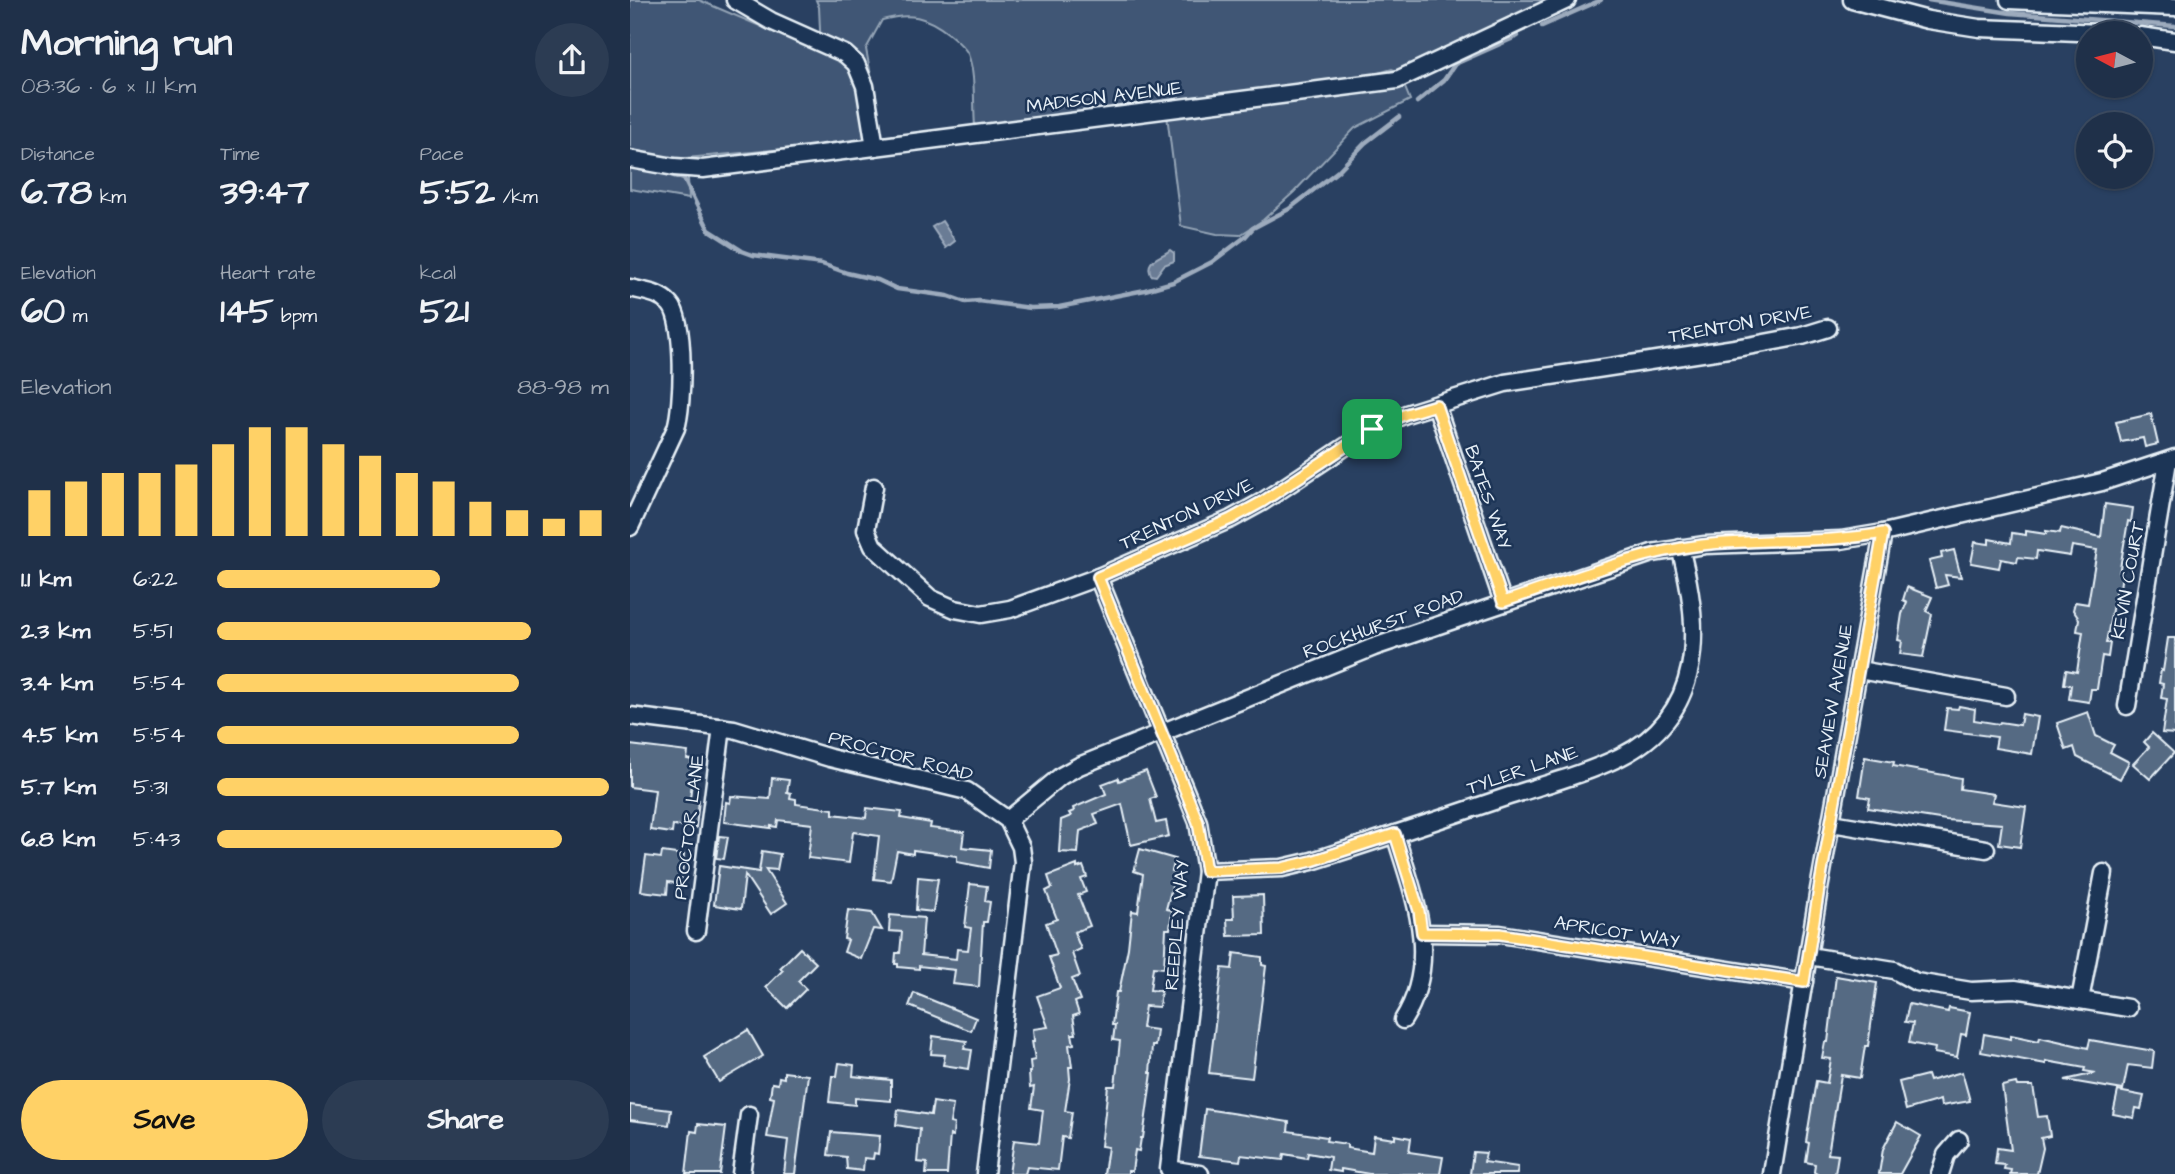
<!DOCTYPE html>
<meta charset="utf-8">
<style>
:root{--surface:#1f3049;--page:#2c3c53;--text:#f1f3f6;--muted:#a1a9b4;--line:#3c4b61;--accent:#ffd166}
body{margin:0;font-family:"Architects Daughter",sans-serif;background:var(--page);color:var(--text);height:100vh;display:flex;flex-direction:column;font-size:26px;white-space:nowrap}
*{box-sizing:border-box;margin:0}
p{font-size:23px;color:var(--muted)}
.icon{flex:none;width:38px;height:38px;fill:none;stroke:currentColor;stroke-width:2;stroke-linecap:round;stroke-linejoin:round}
.map{position:relative;flex:1;overflow:hidden}
.drawer{display:flex;flex-direction:column;background:var(--surface);width:630px}
.drawer>*{flex:none}
.needle{width:46px;rotate:277deg}
.fabs{position:absolute;left:1446px;top:21px;display:grid;gap:14px}
.fabs a{display:grid;place-items:center;width:77px;height:77px;border-radius:50%;background:var(--surface);box-shadow:0 2px 5px #0004,0 0 0 2px var(--line);font-size:35px}
.pin{position:absolute;display:grid;place-items:center;width:60px;height:60px;color:#fff;margin:-30px;border-radius:14px;box-shadow:0 4px 10px #0006}
.round{display:grid;place-items:center;flex:none;width:74px;height:74px;border-radius:37px;background:var(--page)}
.overview{display:flex;align-items:center;justify-content:space-between;height:119px;padding:0 21px}
h1{font-size:38px;font-weight:700;line-height:52px}
.stats{display:grid;grid-template-columns:repeat(3,1fr);gap:10px;height:119px;padding:7px 21px}
.stats div{display:grid;align-content:center}
.stats b{font-size:35px;font-weight:700}
.stats small{font-size:19px;font-weight:400}
.stats p{font-size:19px}
.chart{height:196px;padding:14px 21px}
.chart p{display:flex;justify-content:space-between}
.chart svg{width:100%;height:126px;margin-top:7px;stroke:var(--accent);stroke-width:6}
.cta{display:flex;gap:14px;margin-top:auto;padding:14px 21px}
.cta a{flex:1;height:80px;border-radius:42px;background:var(--accent);color:#111;font-size:28px;font-weight:700;line-height:80px;text-align:center}
.cta a+a{background:var(--page);color:var(--text)}
ul{padding:0 21px;list-style:none;font-size:23px}
li{display:grid;grid-template-columns:112px 84px 1fr;align-items:center;height:52px}
li i{height:18px;border-radius:9px;background:var(--accent)}
main{display:flex;flex:1;min-height:0}
.map>svg:first-child{display:block}
</style>
<main>
<section class="drawer">
<div class="overview"><div><h1>Morning run</h1><p>08:36 · 6 × 1.1 km</p></div><a class="round"><svg class="icon" aria-label="share" viewBox="0 0 24 24"><path d="M12 15V3M7 8l5-5 5 5M5 13v7h14v-7"/></svg></a></div>
<div class="stats">
<div><p>Distance</p><b>6.78<small> km</small></b></div>
<div><p>Time</p><b>39:47</b></div>
<div><p>Pace</p><b>5:52<small> /km</small></b></div>
</div>
<div class="stats">
<div><p>Elevation</p><b>60<small> m</small></b></div>
<div><p>Heart rate</p><b>145<small> bpm</small></b></div>
<div><p>kcal</p><b>521</b></div>
</div>
<div class="chart"><p><span>Elevation</span>88–98 m</p>
<svg viewBox="0 0 160 44" preserveAspectRatio="none"><path d="M5 44V28M15 44V25M25 44V22M35 44V22M45 44V19M55 44V12M65 44V6M75 44V6M85 44V12M95 44V16M105 44V22M115 44V25M125 44V32M135 44V35M145 44V38M155 44V35"/></svg>
</div>
<ul>
<li><b>1.1 km</b>6:22<i style="width:57%"></i></li>
<li><b>2.3 km</b>5:51<i style="width:80%"></i></li>
<li><b>3.4 km</b>5:54<i style="width:77%"></i></li>
<li><b>4.5 km</b>5:54<i style="width:77%"></i></li>
<li><b>5.7 km</b>5:31<i style="width:100%"></i></li>
<li><b>6.8 km</b>5:43<i style="width:88%"></i></li>
</ul>
<div class="cta"><a>Save</a><a>Share</a></div>
</section>
<div class="map">
<svg width="1545" height="1174" viewBox="0 0 1545 1174">
<rect width="100%" height="100%" fill="#294061"/>
<filter id="ink" filterUnits="userSpaceOnUse"><feTurbulence type="fractalNoise" baseFrequency=".0143" numOctaves="2"/><feDisplacementMap in="SourceGraphic" scale="14" xChannelSelector="R" yChannelSelector="G"/><feConvolveMatrix kernelMatrix="1 2 1 2 8 2 1 2 1" color-interpolation-filters="sRGB"/></filter>
<g filter="url(#ink)">
<g fill="#415774" stroke="#94a4b6" stroke-width="2">
<path d="M0,0H69L191,52L189,7L186,0H918L769,72L762,69L738,76L607,95L345,126C343,103 346,75 338,54C335,47 325,39 319,34C296,16 280,12 252,20L236,49L253,140L57,158L59,199L0,189Z"/>
<polygon points="774,85 780,100 725,128 664,192 633,220 610,235 587,234 551,226 537,115"/>
</g>
<g fill="#6b7c95" stroke="#9dabbd" stroke-width="2">
<polygon points="312,221 325,241 316,248 302,227"/>
<path d="M540,250L544,253V261L534,265L526,276L521,275C514,259 531,258 540,250Z"/>
</g>
<g fill="none" stroke-linecap="round" stroke-linejoin="round">
<g stroke="#9dabbd" stroke-width="4.5">
<polyline points="1298,0 1380,13 1545,26"/>
<polyline points="912,26 971,0"/>
<polyline points="787,102 814,80 825,64 888,36"/>
<polyline points="35,173 54,179 79,230 112,251 123,255 192,264 217,273 248,280 267,289 318,296 335,302 349,301 401,308 429,307 515,290 543,282 582,262 615,237 623,228 659,209 708,171 735,143 769,117"/>
</g>
</g>
<g fill="#556a83" stroke="#e8f1f8" stroke-width="2">
<polygon points="1521,414 1528,444 1515,447 1513,438 1491,442 1486,422"/>
<polygon points="1475,504 1503,508 1501,522 1498,521 1489,574 1492,574 1490,588 1486,588 1485,593 1476,643 1480,643 1478,657 1472,656 1467,689 1461,689 1459,702 1439,699 1441,685 1434,684 1436,670 1447,672 1453,632 1447,631 1449,619 1443,610 1445,602 1458,604 1467,550 1442,546 1440,556 1407,551 1406,559 1388,557 1387,562 1371,559 1369,568 1341,563 1345,542 1359,544 1359,539 1381,543 1382,533 1396,535 1396,531 1416,534 1416,531 1430,533 1431,528 1471,537"/>
<polygon points="1324,550 1331,577 1315,575 1318,585 1306,588 1299,561 1312,558 1311,553"/>
<polygon points="1277,587 1302,597 1296,611 1302,614 1293,657 1270,654 1272,641 1268,640 1272,614 1277,602 1273,600"/>
<polygon points="1538,638 1545,638 1545,734 1532,733 1537,699 1531,698 1533,684 1529,683 1531,670 1533,671"/>
<polygon points="1329,706 1345,709 1344,720 1369,724 1370,722 1390,725 1392,714 1408,717 1402,754 1365,748 1367,737 1314,730 1317,708 1328,709"/>
<polygon points="1458,712 1466,736 1484,745 1480,752 1499,762 1490,779 1447,757 1444,747 1436,750 1427,723"/>
<polygon points="1522,733 1544,753 1520,779 1503,764 1519,747 1514,742"/>
<polygon points="0,745 58,752 57,759 62,760 61,764 64,764 60,799 69,800 66,828 43,825 42,833 20,830 25,790 0,787"/>
<polygon points="1235,757 1264,762 1263,766 1331,778 1330,789 1364,794 1362,802 1396,807 1390,847 1369,844 1372,824 1316,820 1238,808 1240,798 1229,796"/>
<polygon points="516,771 526,797 520,799 526,823 536,821 539,836 501,845 492,804 464,814 468,824 450,831 448,853 429,852 431,820 441,816 439,813 444,811 443,808 476,794 472,784 488,778 489,781"/>
<polygon points="142,778 159,780 157,792 161,793 160,798 166,799 166,804 203,809 203,814 236,818 237,808 272,812 271,818 301,823 300,828 334,832 332,847 361,850 359,868 327,862 327,856 283,850 283,854 267,851 261,881 244,879 249,836 223,832 219,863 178,858 182,824 148,820 147,827 141,826 141,828 94,822 96,802 100,803 101,796 140,799"/>
<polygon points="89,836 98,837 94,859 86,858"/>
<polygon points="510,849 545,859 542,871 546,872 536,909 542,910 540,929 536,929 534,968 523,967 520,990 531,991 529,1007 515,1006 512,1028 527,1030 525,1046 522,1046 520,1073 522,1073 513,1138 511,1138 509,1151 505,1150 502,1171 498,1171 498,1174 474,1174 478,1147 471,1146 475,1113 478,1086 485,1086 490,1041 483,1040 485,1025 482,1025 486,992 489,992 498,948 502,911 508,912 513,874 504,871"/>
<polygon points="132,851 150,854 147,870 135,869 157,903 141,914 115,875 111,909 84,905 89,866 129,872"/>
<polygon points="32,852 54,855 51,884 38,882 37,894 11,891 16,856 31,858"/>
<polygon points="447,865 447,868 453,866 457,877 451,879 456,892 448,895 460,926 444,932 451,949 442,953 450,976 442,979 450,1000 445,1002 449,1014 443,1016 446,1034 442,1034 444,1044 439,1045 442,1067 439,1067 440,1079 435,1111 442,1112 438,1138 432,1137 428,1170 397,1167 395,1174 379,1174 384,1140 409,1143 413,1110 401,1108 404,1087 400,1088 399,1072 401,1072 400,1061 405,1060 402,1041 404,1041 403,1029 418,1027 407,996 430,988 419,957 427,955 416,923 427,919 416,891 422,888 418,876"/>
<polygon points="288,877 308,879 303,912 286,910"/>
<polygon points="340,884 357,886 355,901 360,902 357,922 353,922 349,987 323,984 325,970 289,966 289,969 268,967 268,964 265,964 266,953 270,953 272,932 259,931 260,915 294,918 291,955 326,959 327,949 338,950 341,928 335,927"/>
<polygon points="633,895 634,935 598,936 597,919 604,919 603,896"/>
<polygon points="218,910 242,913 252,930 243,929 231,959 214,952 218,940 214,939"/>
<polygon points="170,948 186,963 168,981 176,989 157,1008 136,987 153,970 150,968"/>
<polygon points="604,953 632,957 632,965 636,966 622,1078 579,1073 592,968 602,969"/>
<polygon points="1206,976 1247,983 1238,1046 1235,1046 1230,1078 1211,1075 1198,1154 1208,1155 1205,1174 1187,1174 1184,1172 1185,1164 1176,1162 1179,1143 1176,1142 1186,1081 1197,1083 1201,1059 1192,1058 1195,1042 1198,1042"/>
<polygon points="284,993 346,1018 341,1031 279,1006"/>
<polygon points="1279,1004 1318,1012 1319,1008 1340,1012 1336,1035 1331,1034 1327,1057 1304,1053 1305,1048 1279,1043 1283,1023 1275,1022"/>
<polygon points="118,1030 133,1056 89,1082 74,1057"/>
<polygon points="1354,1034 1381,1039 1381,1035 1409,1041 1410,1037 1458,1048 1460,1040 1524,1051 1522,1068 1498,1065 1493,1090 1435,1080 1466,1073 1454,1071 1455,1068 1416,1061 1416,1064 1351,1052"/>
<polygon points="303,1036 337,1041 334,1049 342,1050 339,1069 313,1065 315,1055 301,1054"/>
<polygon points="209,1063 224,1065 223,1076 261,1080 261,1101 225,1098 225,1105 199,1102 202,1076 207,1076"/>
<polygon points="154,1072 178,1075 165,1174 154,1174 158,1140 137,1137 144,1098 140,1097 142,1083 148,1084 149,1077 154,1078"/>
<polygon points="1332,1072 1340,1101 1311,1106 1310,1100 1276,1110 1269,1082 1297,1075 1299,1081"/>
<polygon points="1386,1083 1387,1086 1403,1086 1408,1117 1417,1116 1420,1136 1411,1138 1413,1148 1407,1174 1380,1174 1381,1170 1374,1169 1375,1165 1365,1164 1367,1148 1381,1150 1372,1086"/>
<polygon points="1488,1091 1514,1096 1511,1109 1506,1108 1504,1118 1483,1114"/>
<polygon points="303,1102 323,1105 320,1123 324,1124 323,1136 320,1135 317,1174 296,1174 297,1163 287,1162 290,1129 266,1125 268,1110 301,1115"/>
<polygon points="0,1105 41,1110 39,1125 0,1120"/>
<polygon points="575,1109 659,1122 658,1131 697,1137 696,1141 717,1144 717,1148 742,1152 744,1136 765,1139 765,1135 781,1138 779,1152 813,1157 810,1174 739,1174 711,1169 711,1172 698,1170 700,1157 678,1153 677,1158 654,1154 653,1160 611,1155 610,1161 569,1156"/>
<polygon points="1267,1122 1291,1136 1270,1174 1249,1174 1253,1149"/>
<polygon points="68,1124 96,1127 90,1174 56,1174 61,1131 67,1132"/>
<polygon points="201,1132 250,1136 248,1154 244,1153 243,1159 234,1158 233,1171 217,1169 216,1157 198,1155"/>
<polygon points="843,1152 856,1153 854,1162 888,1167 887,1174 840,1174"/>
</g>
<g fill="none" stroke-linecap="round" stroke-linejoin="round">
<defs>
<g id="minor">
<polyline points="105,0 141,21 215,54 226,64 235,86 245,147"/>
<polyline points="1222,0 1298,20 1349,28 1471,33"/>
<polyline points="1379,0 1545,7"/>
<polyline points="1510,36 1545,41"/>
<polyline points="0,159 44,167 73,169 767,80 937,0"/>
<path d="M0,288C15,292 29,292 40,304C56,321 53,406 46,428L0,527"/>
<polyline points="806,405 873,602"/>
<polyline points="244,487 236,530 243,546 300,598 325,609 351,614 380,609 468,577 601,519 632,502 742,429 776,414 875,383 1118,346 1172,336 1198,328"/>
<polyline points="468,577 568,822 576,871 539,1169 570,1174"/>
<polyline points="1229,670 1376,696"/>
<polyline points="1497,706 1538,461"/>
<polyline points="0,716 104,729 200,758 337,791 378,820 391,847 393,862 355,1174"/>
<polyline points="378,820 431,776 449,766 744,647 1022,553 1075,545 1211,540 1253,533"/>
<polyline points="1202,823 1356,849"/>
<path d="M765,834C784,896 811,960 773,1020"/>
<path d="M576,871L652,868L682,861C748,840 814,818 879,796C916,784 955,774 990,757C1075,715 1072,628 1050,548"/>
<polyline points="66,931 92,727"/>
<polyline points="792,933 870,934 1174,982"/>
<polyline points="1179,956 1264,970 1286,982 1341,991 1385,989 1498,1008"/>
<polyline points="1450,1000 1474,873"/>
<polyline points="111,1174 119,1115"/>
<polyline points="1142,1174 1189,889 1253,533 1472,482 1545,458"/>
<polyline points="1310,1174 1316,1155 1329,1140"/>
</g>
</defs>
<use href="#minor" stroke="#e8f1f8" stroke-width="21"/>
<use href="#minor" stroke="#1d3557" stroke-width="16"/>
</g>
</g>
<g fill="none" stroke-linecap="round" stroke-linejoin="round" filter="url(#ink)">
<defs>
<path id="route" d="M806,405L873,602C938,581 1004,553 1072,545C1133,538 1193,544 1253,533L1189,889L1174,982L870,934L792,933L789,911L765,834L682,861L652,868L576,871L568,822L468,577L601,519L632,502L742,429L776,414Z"/>
</defs>
<use href="#route" stroke="#fff" stroke-width="14"/>
<use href="#route" stroke="#ffd166" stroke-width="9"/>
</g>
<g text-anchor="middle" stroke-width="5" stroke-linejoin="round" paint-order="stroke">
<g font-size="19" fill="#e8f1f8" stroke="#1d3557">
<text transform="translate(474 96) rotate(-7)" y="7">MADISON AVENUE</text>
<text transform="translate(1110 323) rotate(-10)" y="7">TRENTON DRIVE</text>
<text transform="translate(859 497) rotate(71)" y="7">BATES WAY</text>
<text transform="translate(556 513) rotate(-25)" y="7">TRENTON DRIVE</text>
<text transform="translate(1497 580) rotate(-80)" y="7">KEVIN COURT</text>
<text transform="translate(753 623) rotate(-20)" y="7">ROCKHURST ROAD</text>
<text transform="translate(1202 701) rotate(-80)" y="7">SEAVIEW AVENUE</text>
<text transform="translate(271 755) rotate(15)" y="7">PROCTOR ROAD</text>
<text transform="translate(892 769) rotate(-19)" y="7">TYLER LANE</text>
<text transform="translate(58 827) rotate(-83)" y="7">PROCTOR LANE</text>
<text transform="translate(546 925) rotate(-85)" y="7">REEDLEY WAY</text>
<text transform="translate(987 931) rotate(9)" y="7">APRICOT WAY</text>
</g>
</g>
</svg>
<div class="fabs">
<a><svg class="needle" viewBox="-14 -14 28 28"><path d="M0-13l5 13h-10z" fill="#e53935"/><path d="M0 13l5-13h-10z" fill="#a1a9b4"/></svg></a>
<a><svg class="icon" aria-label="locate" viewBox="0 0 24 24"><circle cx="12" cy="12" r="6"/><path d="M12 2v4M12 18v4M2 12h4M18 12h4"/></svg></a>
</div>
<div class="pin" style="left:742px;top:429px;background:#1e9e55"><svg class="icon" aria-label="arrive" viewBox="0 0 24 24"><path d="M6 21V4h12l-3 4 3 4H6"/></svg></div>
</div>
</main>
